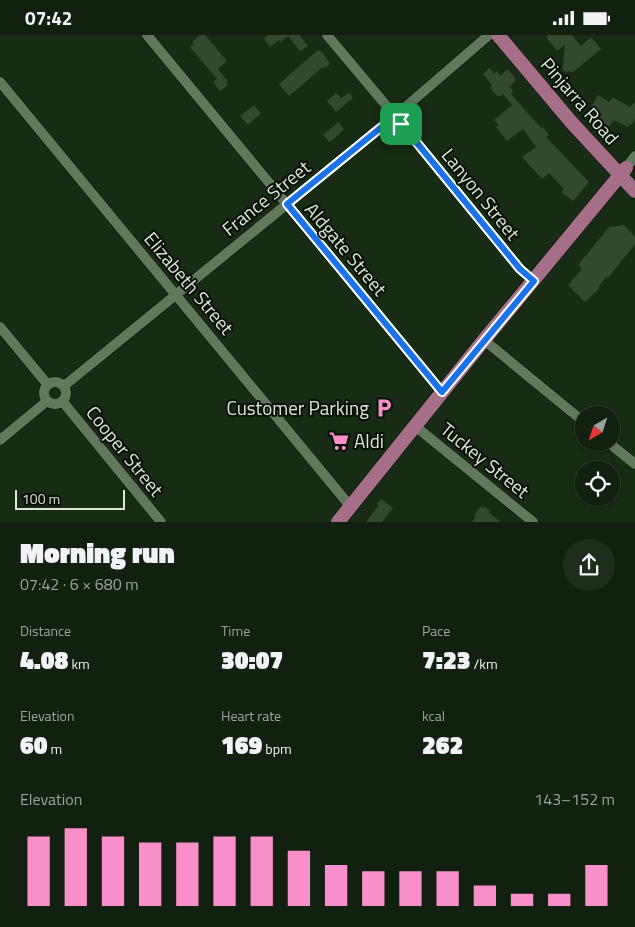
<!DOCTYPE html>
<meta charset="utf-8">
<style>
:root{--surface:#12200f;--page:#1f2d1d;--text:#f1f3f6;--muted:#9ca39e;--line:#313e2f;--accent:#f98fca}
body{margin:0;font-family:"Titillium Web",sans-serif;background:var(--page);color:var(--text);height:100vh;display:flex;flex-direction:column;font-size:19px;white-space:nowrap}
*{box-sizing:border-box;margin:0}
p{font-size:16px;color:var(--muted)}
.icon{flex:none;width:28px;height:28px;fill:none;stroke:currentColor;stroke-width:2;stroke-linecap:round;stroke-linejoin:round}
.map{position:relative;height:487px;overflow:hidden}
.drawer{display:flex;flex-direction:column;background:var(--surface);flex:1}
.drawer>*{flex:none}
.needle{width:32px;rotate:219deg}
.controls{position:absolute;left:575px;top:371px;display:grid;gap:10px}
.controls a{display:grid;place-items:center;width:45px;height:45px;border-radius:50%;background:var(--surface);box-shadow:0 1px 4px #0004,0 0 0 1px var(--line);font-size:25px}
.scale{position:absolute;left:15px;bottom:12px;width:110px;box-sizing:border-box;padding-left:5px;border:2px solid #dbe8d8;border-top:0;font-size:14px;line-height:18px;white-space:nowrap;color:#dbe8d8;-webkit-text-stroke:4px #091107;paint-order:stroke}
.pin{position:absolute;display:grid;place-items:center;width:42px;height:42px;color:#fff;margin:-21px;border-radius:10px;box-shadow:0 2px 8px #0006}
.round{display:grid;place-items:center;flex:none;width:52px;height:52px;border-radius:26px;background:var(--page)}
.summary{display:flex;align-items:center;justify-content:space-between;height:85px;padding:0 20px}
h1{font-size:28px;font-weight:800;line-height:38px}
.metrics{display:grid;grid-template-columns:repeat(3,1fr);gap:8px;height:85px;padding:5px 20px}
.metrics div{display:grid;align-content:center}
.metrics b{font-size:25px;font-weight:800}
.metrics small{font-size:14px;font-weight:400}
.metrics p{font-size:14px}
.chart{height:140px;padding:10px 20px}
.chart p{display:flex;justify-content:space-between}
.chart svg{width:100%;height:90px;margin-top:5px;stroke:var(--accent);stroke-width:6}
.status{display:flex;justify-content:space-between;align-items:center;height:35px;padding:0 25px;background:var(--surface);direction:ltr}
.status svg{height:14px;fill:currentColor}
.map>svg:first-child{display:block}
</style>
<div class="status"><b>07:42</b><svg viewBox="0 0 49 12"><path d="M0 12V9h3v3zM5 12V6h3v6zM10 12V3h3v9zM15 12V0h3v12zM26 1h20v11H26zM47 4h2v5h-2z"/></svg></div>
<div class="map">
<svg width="635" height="487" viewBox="0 0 635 487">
<rect width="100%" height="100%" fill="#182b14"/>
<g fill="#34482f">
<polygon points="200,0 205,0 227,26 218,34 228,47 226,48 228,50 220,56 213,47 217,44 190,12 194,9 192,7"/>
<polygon points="268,0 299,0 308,11 300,16 288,1 281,7 279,5 270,12 264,3"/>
<polygon points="549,0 572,0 581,11 591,2 601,14 573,37 568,36 566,38 562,33 563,31 565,10 557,16 546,2"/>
<polygon points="318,15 323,18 330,29 324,33 323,32 289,61 279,49"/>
<polygon points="490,33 494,39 497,36 500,41 508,34 512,39 516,45 510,52 513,57 511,59 541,93 543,92 549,100 546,102 589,147 573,166 561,157 564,154 549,138 542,144 522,122 536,112 523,94 507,106 496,92 499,90 494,85 512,70 503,59 500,62 498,60 497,61 490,52 492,50 483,39"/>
<polygon points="336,58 341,63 349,58 353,63 336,77 327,66"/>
<polygon points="598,60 610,67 612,62 630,72 635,67 635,84 631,90 630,89 628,92 614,85 609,92 599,85 602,79 591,72"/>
<polygon points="254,70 261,78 248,90 240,81"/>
<polygon points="338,87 344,94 332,106 332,105 329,107 323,100"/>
<polygon points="624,190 635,202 635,209 608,243 606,242 598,253 599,254 585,267 568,250 582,234 578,230 609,192"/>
<polygon points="381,464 393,473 382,487 366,487 379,470 377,469"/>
<polygon points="481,471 483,473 485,472 490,476 489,478 501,487 472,487 476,482 474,480"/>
</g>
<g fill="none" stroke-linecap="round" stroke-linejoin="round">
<defs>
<g id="minor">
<polyline points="147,0 442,357"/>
<polyline points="327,0 395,81 520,234 534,246"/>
<polyline points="0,47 350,471"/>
<polyline points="626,133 635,121"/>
<polyline points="0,292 48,350"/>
<polyline points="484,305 584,387"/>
<circle cx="55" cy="358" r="11"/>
<polyline points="64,351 395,81 489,0"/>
<polyline points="63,367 161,487"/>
<polyline points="415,391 533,487"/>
<polyline points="0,405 47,366"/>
<polyline points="609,408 635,429"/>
</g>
<g id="major">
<polyline points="498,0 572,88 635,156"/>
<polyline points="338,487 484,305 626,133"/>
</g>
</defs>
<use href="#minor" stroke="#031301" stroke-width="11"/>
<use href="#major" stroke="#031301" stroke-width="15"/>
<use href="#minor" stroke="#62785d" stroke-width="10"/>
<use href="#major" stroke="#a76e89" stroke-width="14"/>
</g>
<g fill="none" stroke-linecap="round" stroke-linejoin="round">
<defs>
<polygon id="route" points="395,81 520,234 534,246 442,357 287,169"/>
</defs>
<use href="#route" stroke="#fff" stroke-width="10"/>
<use href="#route" stroke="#1a73e8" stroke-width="6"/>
</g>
<defs>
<symbol id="parking-bare" viewBox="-9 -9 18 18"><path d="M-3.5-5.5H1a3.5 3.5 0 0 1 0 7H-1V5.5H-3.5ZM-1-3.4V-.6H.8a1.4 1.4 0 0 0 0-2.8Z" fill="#f98fca" stroke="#091107" stroke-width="2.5" paint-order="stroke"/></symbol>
<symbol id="supermarket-bare" viewBox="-9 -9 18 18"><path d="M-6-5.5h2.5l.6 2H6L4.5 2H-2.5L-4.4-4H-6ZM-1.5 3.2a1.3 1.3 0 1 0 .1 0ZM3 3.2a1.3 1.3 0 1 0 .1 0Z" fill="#f98fca" stroke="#091107" stroke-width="2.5" paint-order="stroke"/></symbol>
</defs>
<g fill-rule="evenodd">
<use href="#parking-bare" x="370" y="359" width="28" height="28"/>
<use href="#supermarket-bare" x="325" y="392" width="28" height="28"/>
</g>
<g text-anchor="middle" stroke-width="4" stroke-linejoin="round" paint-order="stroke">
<g font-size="19" fill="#dbe8d8" stroke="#091107">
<text transform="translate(580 66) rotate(49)" y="7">Pinjarra Road</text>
<text transform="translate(481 159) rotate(51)" y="7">Lanyon Street</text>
<text transform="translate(266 163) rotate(-39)" y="7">France Street</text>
<text transform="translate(346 214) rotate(50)" y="7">Aldgate Street</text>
<text transform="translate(189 248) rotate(50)" y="7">Elizabeth Street</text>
<text transform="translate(125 416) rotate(51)" y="7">Cooper Street</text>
<text transform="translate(485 425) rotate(39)" y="7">Tuckey Street</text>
</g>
<g font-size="19" fill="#dbe8d8" stroke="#091107" text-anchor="end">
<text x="369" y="380">Customer Parking</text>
<text x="354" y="413" text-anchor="start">Aldi</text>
</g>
</g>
</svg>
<div class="controls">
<a><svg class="needle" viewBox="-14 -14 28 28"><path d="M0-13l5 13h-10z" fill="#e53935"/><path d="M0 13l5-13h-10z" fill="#9ca39e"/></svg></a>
<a><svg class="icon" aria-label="locate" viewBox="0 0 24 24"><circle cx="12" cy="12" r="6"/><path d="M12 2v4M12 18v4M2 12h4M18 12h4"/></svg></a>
</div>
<div class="scale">100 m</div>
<div class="pin" style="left:401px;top:89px;background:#1e9e55"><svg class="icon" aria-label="arrive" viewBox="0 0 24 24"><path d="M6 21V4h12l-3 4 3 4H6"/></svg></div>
</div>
<section class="drawer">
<div class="summary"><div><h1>Morning run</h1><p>07:42 · 6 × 680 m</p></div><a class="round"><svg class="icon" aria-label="share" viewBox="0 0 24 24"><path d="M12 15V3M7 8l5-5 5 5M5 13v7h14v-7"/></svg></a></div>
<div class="metrics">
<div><p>Distance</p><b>4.08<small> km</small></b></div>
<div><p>Time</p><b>30:07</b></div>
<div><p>Pace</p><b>7:23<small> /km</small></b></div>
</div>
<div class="metrics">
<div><p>Elevation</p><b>60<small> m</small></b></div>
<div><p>Heart rate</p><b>169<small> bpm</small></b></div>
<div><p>kcal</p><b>262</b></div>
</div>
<div class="chart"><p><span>Elevation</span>143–152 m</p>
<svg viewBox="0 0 160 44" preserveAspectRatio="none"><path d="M5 44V10M15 44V6M25 44V10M35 44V13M45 44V13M55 44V10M65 44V10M75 44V17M85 44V24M95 44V27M105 44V27M115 44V27M125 44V34M135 44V38M145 44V38M155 44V24"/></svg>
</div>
</section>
